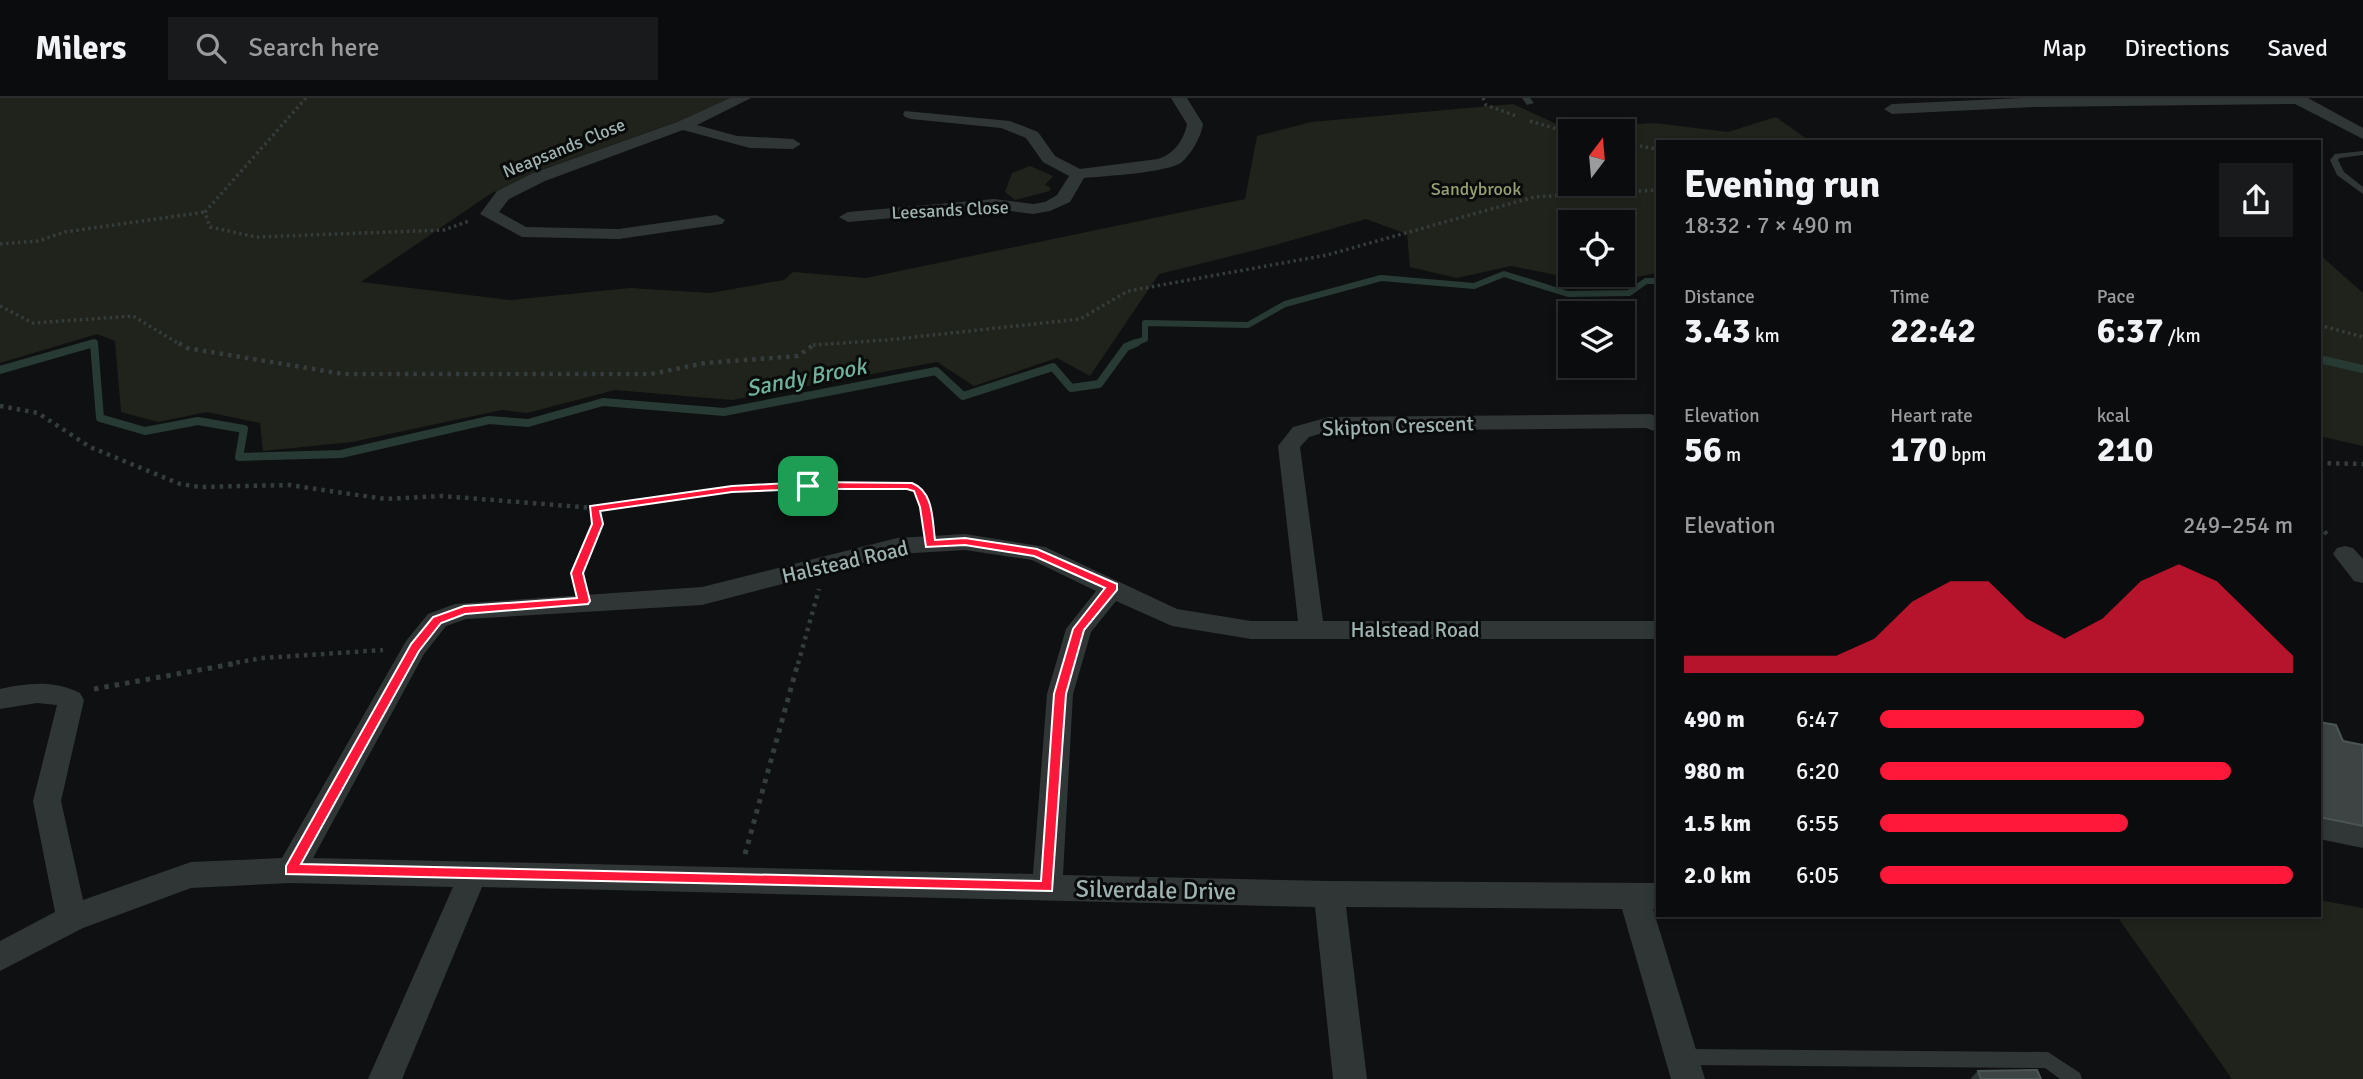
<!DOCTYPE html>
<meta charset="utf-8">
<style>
:root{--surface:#0b0c0d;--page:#191a1b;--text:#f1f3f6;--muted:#9a9b9d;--line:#2b2c2e;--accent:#ff183a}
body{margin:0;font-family:Signika,sans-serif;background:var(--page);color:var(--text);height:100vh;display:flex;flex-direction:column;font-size:26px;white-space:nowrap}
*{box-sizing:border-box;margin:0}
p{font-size:23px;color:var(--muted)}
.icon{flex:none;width:38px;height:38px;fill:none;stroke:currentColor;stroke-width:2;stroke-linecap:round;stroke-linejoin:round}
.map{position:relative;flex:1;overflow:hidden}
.sheet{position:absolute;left:1656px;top:42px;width:665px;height:777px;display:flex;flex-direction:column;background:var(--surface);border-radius:0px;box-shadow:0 4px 10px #0003,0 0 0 2px var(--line)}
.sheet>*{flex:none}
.needle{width:46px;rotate:16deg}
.tools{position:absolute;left:1558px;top:21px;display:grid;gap:14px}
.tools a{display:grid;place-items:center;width:77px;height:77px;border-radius:0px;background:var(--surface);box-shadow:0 4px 10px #0003,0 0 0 2px var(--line);font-size:35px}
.pin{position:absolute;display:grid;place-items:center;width:60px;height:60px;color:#fff;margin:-30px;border-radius:14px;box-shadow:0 4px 10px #0006}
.round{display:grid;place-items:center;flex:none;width:74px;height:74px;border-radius:0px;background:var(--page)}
.summary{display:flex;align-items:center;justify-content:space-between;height:119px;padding:0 28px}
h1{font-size:38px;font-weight:700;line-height:52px}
.metrics{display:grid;grid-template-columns:repeat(3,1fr);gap:10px;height:119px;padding:7px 28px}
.metrics div{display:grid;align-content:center}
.metrics b{font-size:35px;font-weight:700}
.metrics small{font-size:19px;font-weight:400}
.metrics p{font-size:19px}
.chart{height:196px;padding:14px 28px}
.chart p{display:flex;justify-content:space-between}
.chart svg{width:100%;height:126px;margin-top:7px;fill:var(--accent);opacity:.7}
ul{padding:0 28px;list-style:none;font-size:23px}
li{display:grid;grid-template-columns:112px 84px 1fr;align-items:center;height:52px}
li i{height:18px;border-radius:9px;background:var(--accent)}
header{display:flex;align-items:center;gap:42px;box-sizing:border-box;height:98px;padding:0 35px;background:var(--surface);border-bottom:2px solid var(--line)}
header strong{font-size:33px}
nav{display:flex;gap:38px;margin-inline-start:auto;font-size:24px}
.search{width:490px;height:63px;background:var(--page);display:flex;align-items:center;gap:18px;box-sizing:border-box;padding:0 24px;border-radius:0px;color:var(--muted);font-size:26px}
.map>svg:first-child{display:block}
</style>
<header>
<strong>Milers</strong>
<div class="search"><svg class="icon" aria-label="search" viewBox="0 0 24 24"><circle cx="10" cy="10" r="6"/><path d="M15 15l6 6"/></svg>Search here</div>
<nav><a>Map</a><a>Directions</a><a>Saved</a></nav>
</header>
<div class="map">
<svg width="2363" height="981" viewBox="0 0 2363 981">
<rect width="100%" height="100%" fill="#0f1011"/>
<g fill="#20231b" fill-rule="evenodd">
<path d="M0,0H730L679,23L535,74L490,96L361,184L511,202L630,190L710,195L784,182L793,174L866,180L1245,101L1257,38L1311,24L1513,6L1565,30L1655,25L1728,34L1776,19L1811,44H1657V175L1601,186L1511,168L1457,180L1410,169L1407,136L1366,121L1275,147L1159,176L1090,278L1057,260L974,288L937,264L732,302L615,292L527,315L502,312L352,344L263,353L260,325L207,314L158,324L121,314L115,243L97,236L0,265ZM1570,33H1622V86H1570ZM1570,124H1622V177H1570Z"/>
<polygon points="1030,68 1053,78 1045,87 1050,89 1050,93 1015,102 1005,94 1012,75"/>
<polygon points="2319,156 2363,195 2363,348 2319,338"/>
<polygon points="2319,802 2363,810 2363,981 2232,981 2116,817 2319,817"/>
</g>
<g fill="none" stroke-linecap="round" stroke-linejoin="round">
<g stroke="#273a33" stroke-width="6">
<polyline points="88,247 94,247"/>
<polyline points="1131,247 1145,241 1145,225 1248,227 1285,206 1381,180 1474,188 1504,176 1568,196 1629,195 1646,183 1657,183"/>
</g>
<g stroke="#273a33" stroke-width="8">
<polyline points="2319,261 2363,271"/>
<polyline points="0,272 94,245 100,320 145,333 198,323 244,331 239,359 341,356 489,322 528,325 603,304 724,314 936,273 963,298 1053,269 1071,290 1099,286 1126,249 1136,245"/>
</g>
<g stroke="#353d3c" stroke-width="3.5" stroke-dasharray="2.5 3.5" stroke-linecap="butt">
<polyline points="306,0 205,114 210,129 256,139 444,132 469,123"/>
<polyline points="1483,0 1486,7 1516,18"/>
<polyline points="1530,23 1570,35"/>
<polyline points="1622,45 1657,51"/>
<polyline points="0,146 38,143 65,134 205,114"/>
<polyline points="0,208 33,225 133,218 181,247"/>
<polyline points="2319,227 2363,239"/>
<polyline points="813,247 887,242 1080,221 1128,193 1327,157 1534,99 1657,92"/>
</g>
<g stroke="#353d3c" stroke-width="4.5" stroke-dasharray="3.5 5" stroke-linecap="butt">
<polyline points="179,245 187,250 343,276 651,276 705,265 798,258 816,245"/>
<polyline points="0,308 38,315 90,349 180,386 200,389 289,387 385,401 442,398 594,410 732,391 897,386 918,391 926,409 927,425"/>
<polyline points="2319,365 2363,366"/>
<polyline points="2319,427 2330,440"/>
<polyline points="580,485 577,475 598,426 594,410"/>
<polyline points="228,566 263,560 383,552"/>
<polyline points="798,566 819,491"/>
</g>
<g stroke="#353d3c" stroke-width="5" stroke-dasharray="4.5 6" stroke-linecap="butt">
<polyline points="94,591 238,565"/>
<polyline points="745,756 798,565"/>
</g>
<g fill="#303636" fill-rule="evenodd">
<polygon points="1522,0 1530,0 1534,5 1527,7"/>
<polygon points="2363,53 2363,57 2340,60 2338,62 2344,74 2363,89 2363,96 2337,77 2330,62 2335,56"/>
<polygon points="1682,951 2048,954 2080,975 2082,981 2060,981 2045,970 1682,967 1676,965 1674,959 1676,953"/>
</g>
<g fill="#303636" fill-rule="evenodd">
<polygon points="730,0 751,0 697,27 737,38 793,41 801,46 793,51 750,50 683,32 545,83 509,101 499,114 526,129 619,131 716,117 725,122 722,126 619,141 522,139 480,116 497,93 533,75 677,24"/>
<path d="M1171,0H1187L1203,26C1201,39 1192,55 1182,64C1168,75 1104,78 1084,80L1070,104L1050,113L1033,116L994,111L848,124L839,119L848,114L994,101L1033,106L1045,104L1057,97L1069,78L1043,64L1026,40L1001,30L911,21L905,19L903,16L905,13L1010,23L1038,34L1055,58L1080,71L1158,61C1174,56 1184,42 1187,26Z"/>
<polygon points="2022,0 2308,0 2363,30 2363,41 2295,6 2035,9 1892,16 1884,11 1892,6"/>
<path d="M1650,316L1657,318V334L1646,330L1330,333L1309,339L1300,349L1323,523H1657V541H1251L1172,528L1116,503L1091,534L1073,596L1063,777L1329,783L1657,785V811H1653L1705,981H1671L1622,811L1346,809L1367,981H1333L1315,809L482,789L402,981H368L453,789L291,785L191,790L83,830L0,873V843L55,814L33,703L57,607L37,605L0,611V591C29,585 53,582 80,595L84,602L61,703L83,802L191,764L282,760L406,543L428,516L455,506L702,489L897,440L965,436L1045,449L1177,511L1251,523H1298L1278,348L1293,329L1329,319ZM965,452L1032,462L1096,493L1066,531L1047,596L1033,776L313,760L424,556L446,528L466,521L702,507L897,456Z"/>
<polygon points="2345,448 2353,450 2363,461 2363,485 2354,483 2333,456 2337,450"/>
</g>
</g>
<g fill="#313636">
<polygon points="2319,624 2343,643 2363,647 2363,750 2319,741"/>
<polygon points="1978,973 2041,981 1970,981"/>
</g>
<g fill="#3d4443" stroke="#4c5555" stroke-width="2">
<polygon points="2319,624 2336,627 2343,643 2363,647 2363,728 2319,719"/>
<polygon points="2037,972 2041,981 1981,981 1978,973"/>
</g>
<path fill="#ff183a" stroke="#fff" stroke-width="2" fill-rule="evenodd" d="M808,384L912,385C934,394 932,421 935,442L965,440L1037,451L1117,486V492L1084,532L1066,596L1052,793L286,776V768L411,546L433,519L464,508L577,500L571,475L592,426L590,408L732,388ZM808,391H907L914,393L920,409L926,449L965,447L1034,458L1105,490L1073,531L1054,596L1041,783L301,766L419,553L441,525L465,516L588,506L590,503L583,475L603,426L600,413L732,394Z"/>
<g text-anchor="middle" stroke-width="6" stroke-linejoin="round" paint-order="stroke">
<g font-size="18" fill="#9eb3b1" stroke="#0a0b0b">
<text transform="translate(564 50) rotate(-22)" y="6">Neapsands Close</text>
<text transform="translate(950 112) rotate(-3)" y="6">Leesands Close</text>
</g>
<g font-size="18" fill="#95a173" stroke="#0a0b0b">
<text x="1476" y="97">Sandybrook</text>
</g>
<g font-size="21" fill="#9eb3b1" stroke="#0a0b0b">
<text transform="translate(1398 328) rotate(-2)" y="7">Skipton Crescent</text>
<text transform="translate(845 464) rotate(-13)" y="7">Halstead Road</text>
<text x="1415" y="539">Halstead Road</text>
</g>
<g font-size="23" font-style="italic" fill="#70b39c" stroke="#0a0b0b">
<text transform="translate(806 279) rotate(-11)" y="8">Sandy Brook</text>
</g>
<g font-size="24" fill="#9eb3b1" stroke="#0a0b0b">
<text transform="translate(1156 792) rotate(1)" y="8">Silverdale Drive</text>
</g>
</g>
</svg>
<div class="tools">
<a><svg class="needle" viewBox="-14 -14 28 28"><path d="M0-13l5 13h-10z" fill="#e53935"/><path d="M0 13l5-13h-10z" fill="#9a9b9d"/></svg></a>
<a><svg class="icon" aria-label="locate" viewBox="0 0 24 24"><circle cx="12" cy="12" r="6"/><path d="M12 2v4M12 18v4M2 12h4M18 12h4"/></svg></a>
<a><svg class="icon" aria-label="layers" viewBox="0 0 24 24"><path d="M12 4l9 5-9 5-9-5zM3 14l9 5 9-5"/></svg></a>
</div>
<div class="pin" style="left:808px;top:388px;background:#1e9e55"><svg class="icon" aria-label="arrive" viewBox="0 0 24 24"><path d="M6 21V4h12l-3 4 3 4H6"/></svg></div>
<section class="sheet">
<div class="summary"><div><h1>Evening run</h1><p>18:32 · 7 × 490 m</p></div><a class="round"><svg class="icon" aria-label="share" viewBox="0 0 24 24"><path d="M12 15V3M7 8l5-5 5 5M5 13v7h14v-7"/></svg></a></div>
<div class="metrics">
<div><p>Distance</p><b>3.43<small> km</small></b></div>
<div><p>Time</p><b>22:42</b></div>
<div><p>Pace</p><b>6:37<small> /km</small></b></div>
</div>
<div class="metrics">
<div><p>Elevation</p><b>56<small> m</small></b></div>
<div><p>Heart rate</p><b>170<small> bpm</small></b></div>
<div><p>kcal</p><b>210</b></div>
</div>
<div class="chart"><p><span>Elevation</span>249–254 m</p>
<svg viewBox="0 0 160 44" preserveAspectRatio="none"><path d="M0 44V38L10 38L20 38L30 38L40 38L50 32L60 19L70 12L80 12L90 25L100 32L110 25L120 12L130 6L140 12L150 25L160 38V44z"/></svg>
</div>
<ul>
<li><b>490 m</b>6:47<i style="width:64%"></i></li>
<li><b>980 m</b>6:20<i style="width:85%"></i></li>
<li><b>1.5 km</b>6:55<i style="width:60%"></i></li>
<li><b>2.0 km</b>6:05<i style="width:100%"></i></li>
</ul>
</section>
</div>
